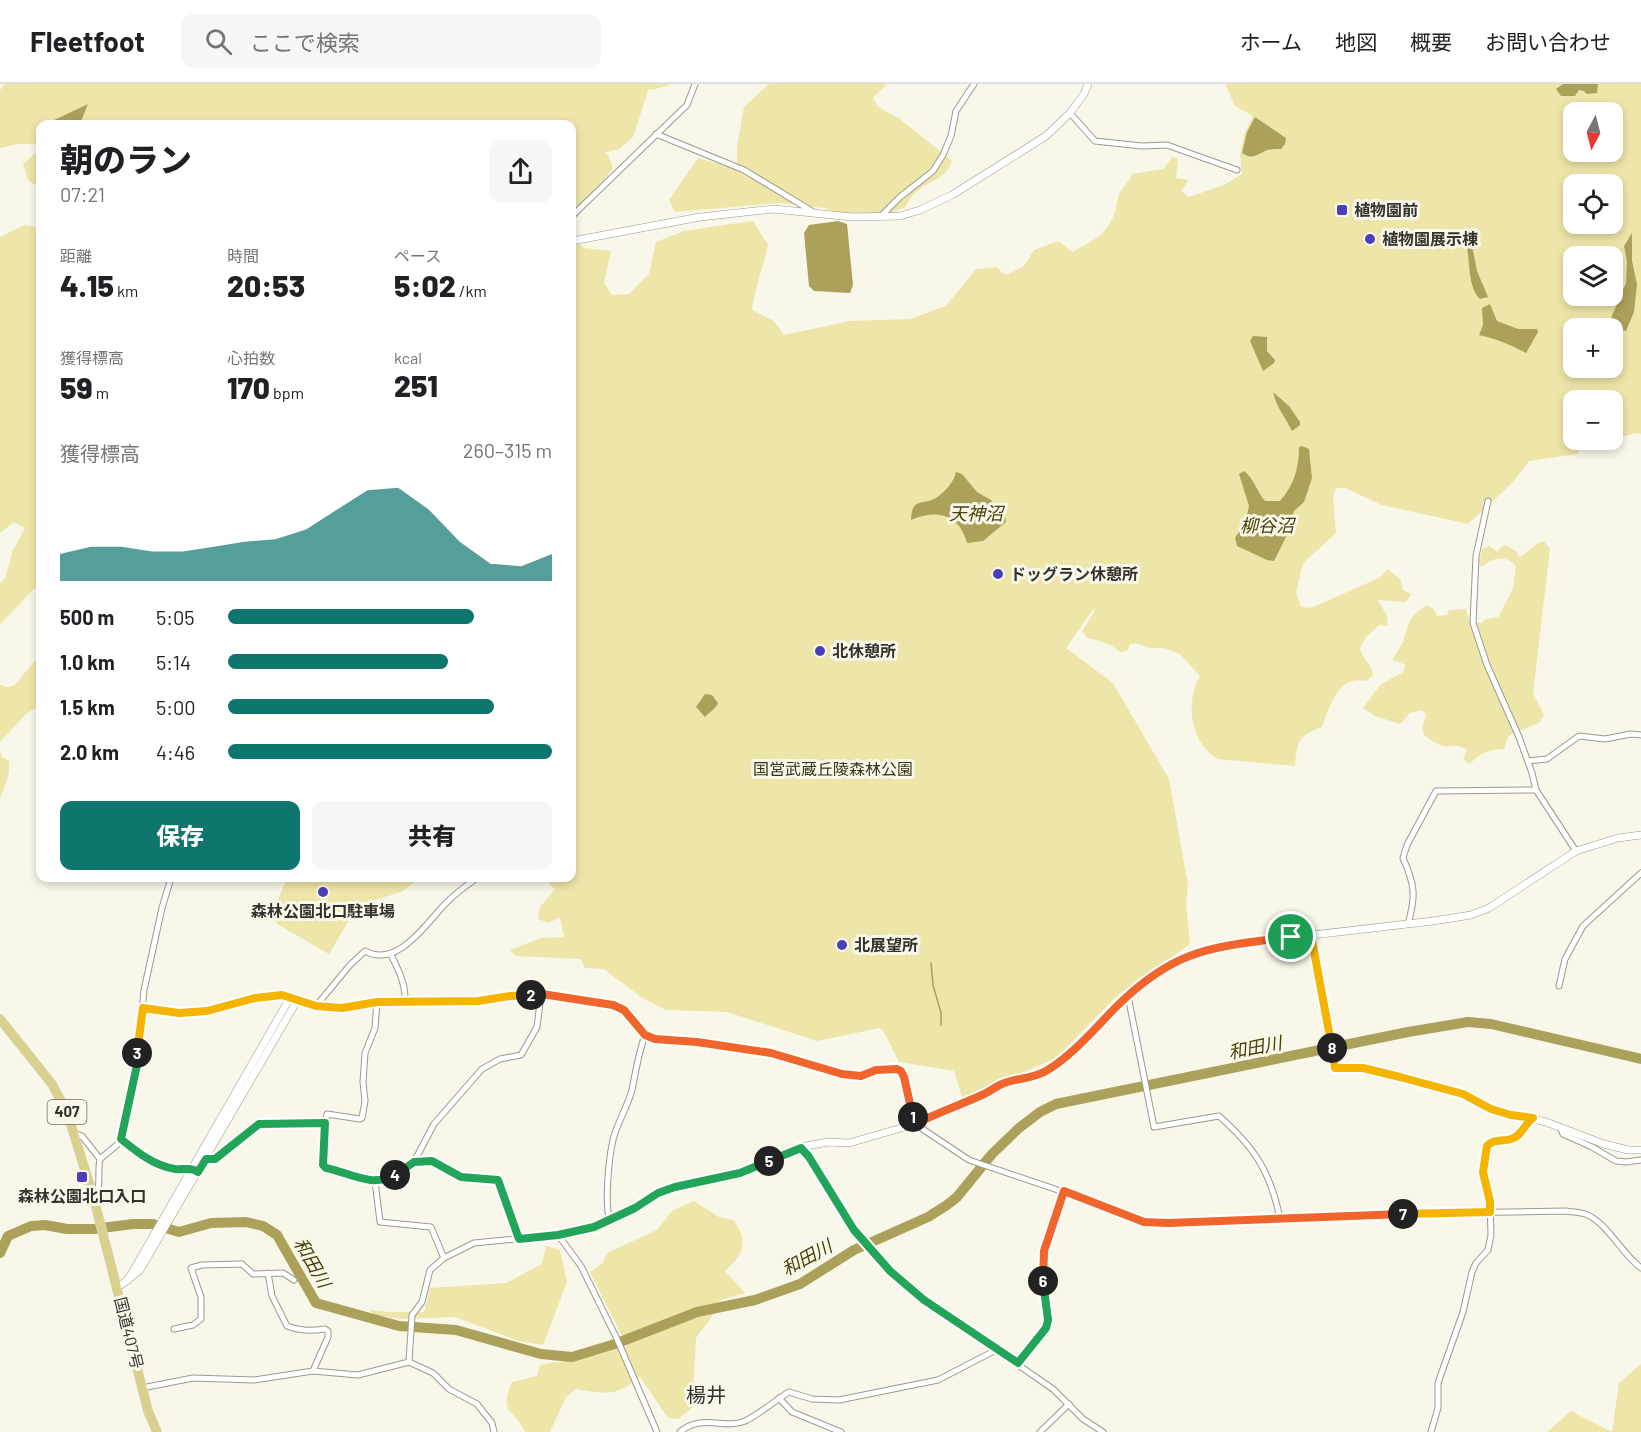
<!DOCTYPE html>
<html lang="ja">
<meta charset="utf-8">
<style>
:root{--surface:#fff;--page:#f6f6f6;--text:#202124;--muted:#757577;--line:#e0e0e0;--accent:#0f766e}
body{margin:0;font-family:Barlow,"Noto Sans JP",sans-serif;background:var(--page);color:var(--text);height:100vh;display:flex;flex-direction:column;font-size:22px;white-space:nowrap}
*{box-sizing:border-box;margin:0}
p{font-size:20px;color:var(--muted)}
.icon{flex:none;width:33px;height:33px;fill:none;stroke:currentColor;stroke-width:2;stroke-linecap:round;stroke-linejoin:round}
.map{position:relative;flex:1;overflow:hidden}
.drawer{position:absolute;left:36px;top:36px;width:540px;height:762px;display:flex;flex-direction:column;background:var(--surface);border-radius:12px;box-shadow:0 3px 9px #0003}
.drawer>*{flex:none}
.needle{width:39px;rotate:187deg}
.controls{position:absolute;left:1563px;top:18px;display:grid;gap:12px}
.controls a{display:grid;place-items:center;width:60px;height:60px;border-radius:12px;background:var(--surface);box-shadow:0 3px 9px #0003;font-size:30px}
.pin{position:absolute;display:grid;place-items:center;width:51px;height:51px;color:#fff;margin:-26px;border:3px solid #fff;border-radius:50%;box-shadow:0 2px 6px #0007}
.km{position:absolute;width:30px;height:30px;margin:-15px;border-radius:50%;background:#222;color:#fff;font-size:16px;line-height:30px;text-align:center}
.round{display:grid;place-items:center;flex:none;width:63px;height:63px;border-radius:12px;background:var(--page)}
.head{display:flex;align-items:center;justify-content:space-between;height:102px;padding:0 24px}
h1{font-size:33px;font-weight:800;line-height:45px}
.metrics{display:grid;grid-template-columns:repeat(3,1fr);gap:9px;height:102px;padding:6px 24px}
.metrics div{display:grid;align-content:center}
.metrics b{font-size:30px;font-weight:800}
.metrics small{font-size:16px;font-weight:400}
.metrics p{font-size:16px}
.chart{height:168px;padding:12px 24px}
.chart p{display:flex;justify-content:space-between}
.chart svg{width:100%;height:108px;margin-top:6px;fill:var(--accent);opacity:.7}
.action{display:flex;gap:12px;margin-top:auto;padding:12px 24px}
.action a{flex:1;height:69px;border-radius:12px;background:var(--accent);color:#fff;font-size:24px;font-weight:800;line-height:69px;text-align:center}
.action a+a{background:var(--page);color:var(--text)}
ul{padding:0 24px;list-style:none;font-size:20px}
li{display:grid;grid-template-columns:96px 72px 1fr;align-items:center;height:45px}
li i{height:15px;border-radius:8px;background:var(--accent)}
header{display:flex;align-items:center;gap:36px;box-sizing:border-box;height:84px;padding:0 30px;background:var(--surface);border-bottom:2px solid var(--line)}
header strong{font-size:28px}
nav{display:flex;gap:33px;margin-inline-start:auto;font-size:21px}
.search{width:420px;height:54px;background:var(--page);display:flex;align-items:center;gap:15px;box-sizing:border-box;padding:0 21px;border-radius:12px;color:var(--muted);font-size:22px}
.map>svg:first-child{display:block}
</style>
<header>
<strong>Fleetfoot</strong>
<div class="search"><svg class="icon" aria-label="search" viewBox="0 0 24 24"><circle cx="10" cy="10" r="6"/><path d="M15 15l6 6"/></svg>ここで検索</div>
<nav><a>ホーム</a><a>地図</a><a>概要</a><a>お問い合わせ</a></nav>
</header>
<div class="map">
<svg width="1641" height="1348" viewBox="0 0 1641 1348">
<rect width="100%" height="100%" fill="#f9f7e9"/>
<g fill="#eee5a9" fill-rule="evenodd">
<polygon points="5,0 673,0 652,6 649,4 633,53 619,65 604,69 608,71 613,84 572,140 572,40 80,40 88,20 52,37 50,40 40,40 40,60 17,60 0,64 0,6"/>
<path d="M769,0H887L873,14L878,23L900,35L952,77C950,81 948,86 945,89C932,99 911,106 906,123L874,135L852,133L824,124L780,119L675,128L669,116L698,74L737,85V63L744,23Z"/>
<path d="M1225,0H1641V350L1636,349L1613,355L1612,316H1574V356H1589L1577,370L1529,377L1512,399L1468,440L1382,421L1345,404H1336L1333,412L1336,449L1303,479L1296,509L1301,523L1311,524L1381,493L1387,485L1400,495L1403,506L1411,510L1406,518L1378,516L1387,532L1388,542L1379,541L1365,554L1360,565C1363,576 1372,580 1373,592L1366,597C1338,591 1330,621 1322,643C1298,652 1297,657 1295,682L1218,675C1190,660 1185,617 1200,592L1180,570L1164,564H1150L1135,559L1130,560L1127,567L1120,568C1113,561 1097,555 1087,554L1082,547L1094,528V524L1066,564L1113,599L1169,695L1188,801L1186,819L1190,860L1118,911L1056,974L963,1016L954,987L899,978L883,946L880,944L817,957L727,928L666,926L641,913L604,885L585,884L581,875L516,872L510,866L541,854L564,853L560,833L549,839L538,835L540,823L555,805L543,794H572V155L584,164L611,167L604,199L612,211L629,210L649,190L656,158L684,147L753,137L768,161C763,184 755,203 752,226L774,237L784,251L850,237L910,235L946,222L976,185L997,183L1002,189L1007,191L1024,182L1034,166L1058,157L1072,168C1093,157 1107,151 1115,128C1117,122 1117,114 1119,110C1124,102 1129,98 1132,90L1164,85L1172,73L1178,75L1176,94L1189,96L1181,107L1189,113L1224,101L1242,90L1240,70L1245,48L1253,32L1235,22ZM1574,28H1612V68H1574ZM1574,100H1612V140H1574ZM1574,172H1612V212H1574ZM1574,244H1612V284H1574Z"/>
<polygon points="36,69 40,69 40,104 28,96 23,80"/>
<polygon points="25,141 40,144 40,499 0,540 0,499 5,495 13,466 25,444 14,438 0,449 0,153"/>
<path d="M1544,457L1550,465L1533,609L1544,631L1539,639L1509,651L1504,665C1489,666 1480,668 1470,680L1463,675L1467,666C1458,659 1453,664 1443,662C1436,660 1430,655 1425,652L1422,645L1426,630L1422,626L1410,629L1400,640L1375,632L1363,624L1380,601L1403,588L1406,581L1393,576C1395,569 1400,565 1403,558C1409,539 1408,533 1427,521L1434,525L1437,532L1447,531L1449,526L1466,525L1469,536L1481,539L1486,535L1498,533L1513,505L1516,482C1505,470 1493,474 1481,483L1479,477L1483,464L1489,462L1498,468L1500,464L1505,461L1517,468L1519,473C1529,469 1533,460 1544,457Z"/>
<path d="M40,571V621L26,630L0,658V600C13,610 19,595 27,586C31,581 36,576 40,571Z"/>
<path d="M0,667L2,673L9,677C10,695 5,699 0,715Z"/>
<polygon points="287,794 421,794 401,808 358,821 329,870 277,840 272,830"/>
<path d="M694,1117L719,1133L733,1136C750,1157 743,1171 725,1187L745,1209L720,1216L711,1234L696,1254L692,1324L678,1335L668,1334L640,1293C615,1313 606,1310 576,1305L566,1313L550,1348H525C514,1323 498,1331 512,1298L537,1292L540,1281L598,1271L627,1262L590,1188L603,1179L607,1169L657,1146L672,1127Z"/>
<polygon points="546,1162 560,1166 567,1198 543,1261 519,1257 455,1233 402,1235 374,1231 370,1226 389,1228 424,1228 430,1204 506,1199 542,1180"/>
<polygon points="1641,1280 1641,1348 1547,1348 1571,1327 1612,1348 1619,1299"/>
</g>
<g fill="#aca15a">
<polygon points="1563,0 1598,0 1597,9 1587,10 1584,7 1579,6 1575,12 1561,12 1556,5"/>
<polygon points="88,20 80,40 50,40 52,37"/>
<path d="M1255,33L1286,54L1285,60L1281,65C1276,65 1270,65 1265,67C1256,71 1252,76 1242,69L1247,48Z"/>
<polygon points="838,137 847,140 853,201 850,209 814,207 809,202 804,149 809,141"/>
<polygon points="1632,149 1632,177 1637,200 1634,228 1626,247 1608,241 1626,199 1627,177 1624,162"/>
<path d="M1469,161L1472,162L1477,187L1488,213L1480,215C1468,204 1470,179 1467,164Z"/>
<path d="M1490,220L1497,237L1518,245H1537L1538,248L1526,269C1508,260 1500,256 1479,251L1483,241L1482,224Z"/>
<polygon points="1253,252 1267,253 1267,267 1275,276 1274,279 1263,287 1250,257"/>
<path d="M1273,308L1289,322L1300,338V341L1292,347C1286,334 1276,323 1273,308Z"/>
<path d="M1302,362L1309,365L1312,394L1304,418L1294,427L1287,451L1274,477L1267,476L1237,462L1235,454L1245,439L1249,422L1239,390L1244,387C1254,394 1257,408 1265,417H1280C1294,401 1299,384 1299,363Z"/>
<path d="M956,388L962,390L977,408L991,416L996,425L1004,422L1006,438L983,457L967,459C959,430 937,425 911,436C912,413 921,422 936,414C945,408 954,398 956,388Z"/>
<path d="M705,610L712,611L718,619C716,625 709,628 705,633L696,623Z"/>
</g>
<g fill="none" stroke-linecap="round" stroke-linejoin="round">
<polyline stroke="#aca15a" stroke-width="1.5" points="931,879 933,901 941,929 941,941"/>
<polyline stroke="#aca15a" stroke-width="10" points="0,1169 8,1152 31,1142 45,1141 67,1145 94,1145 133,1140 153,1140 179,1148 211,1139 246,1138 263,1142 277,1151 316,1219 399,1242 456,1246 541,1270 572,1273 615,1260 697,1228 755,1216 800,1200 854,1166 928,1133 947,1121 957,1113 992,1070 1019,1044 1040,1028 1056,1020 1408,948 1468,938 1491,940 1641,975"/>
<defs>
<g id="minor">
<polyline points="1070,29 1095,57 1142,62 1167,61 1237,86"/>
<polyline points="656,50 744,86 815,129"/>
<polyline points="572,132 687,21 695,0"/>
<polyline points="881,132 900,113 933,87 943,71 951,52 956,27 974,0"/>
<polyline points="1488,417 1476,472 1473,539 1487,581 1519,653 1532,689 1536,706 1576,767"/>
<polyline points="1528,677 1547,675 1579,652 1605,655 1631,650 1641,651"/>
<path d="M1408,840C1416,812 1415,801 1403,774L1407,761L1436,707L1536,706"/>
<polyline points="1311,851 1335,984 1363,984"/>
<path d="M391,871C399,887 406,900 405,919"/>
<polyline points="1559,902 1565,875 1583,842 1641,789"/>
<path d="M1128,912L1154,1043L1219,1032C1255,1064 1270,1087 1280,1134"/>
<path d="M316,922L350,881L365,867C398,885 427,838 447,818C456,809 467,801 477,794"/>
<path d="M143,924L179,929L207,927L255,914L282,911L321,923L342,924L377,918L478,917L510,912L541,911L613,921L624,926L645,951L655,955L697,958L771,969L842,990L861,991L876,986L897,985L901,987L904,993L915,1040L969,1076L1105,1122L1144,1138L1168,1139L1387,1130L1565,1127C1572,1128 1579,1128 1585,1130C1606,1137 1622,1170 1641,1184"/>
<polyline points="325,1039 327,1030 360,1035 362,1034 365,1017 363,998 365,969 375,944 377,918"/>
<polyline points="1560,1043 1563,1050 1592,1063 1616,1077 1626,1078 1641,1076"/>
<path d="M74,1049L82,1052L100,1075C97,1088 102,1103 94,1115"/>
<path d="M121,1055C137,1068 154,1082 175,1085C182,1085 188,1084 194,1085"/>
<polyline points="100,1075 118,1060 121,1055 137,981 144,906 162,824 171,794"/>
<polyline points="206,1075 215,1075 259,1040 325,1039 323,1081 326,1084 375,1097 385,1096 400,1088 414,1078 434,1040 482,985 500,975 521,971 537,943 541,911"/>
<polyline points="414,1078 432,1077 461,1093 498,1097 520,1155"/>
<polyline points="375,1097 380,1138 431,1143 444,1174"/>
<path d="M610,1136C604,1120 609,1067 615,1049C620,1034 628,1021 632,1006C636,986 638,971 645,951"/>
<polyline points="558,1151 581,1182 617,1255 657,1348"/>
<path d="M268,1189L272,1212L287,1242C301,1247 310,1247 325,1245L328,1247V1253L313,1287"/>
<polyline points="174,1245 193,1241 201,1235 201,1213 191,1184 202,1181 242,1180 253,1190 283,1189 294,1196"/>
<polyline points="409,1278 412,1231 422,1218 430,1186 444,1174 474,1159 558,1151 594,1143 635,1124 658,1109 675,1103 740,1089 801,1063 809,1073 853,1146 890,1187 924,1216 1053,1305 1083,1335 1103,1348"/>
<polyline points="1018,1279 1046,1244 1048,1236 1042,1185 1044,1167 1063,1107"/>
<polyline points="142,1304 193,1294 254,1296 313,1287 358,1291 409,1278 433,1289 449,1305 477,1320 492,1339 494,1348"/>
<polyline points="779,1314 792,1328 841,1348"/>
<path d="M680,1348C702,1329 725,1346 745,1337C760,1330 774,1317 789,1308L812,1315L839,1316L938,1296L996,1266"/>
<polyline points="1040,1348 1069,1320"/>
<path d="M1431,1348L1438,1324V1299L1463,1228L1472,1188L1476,1179L1488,1166L1491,1151L1490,1118L1483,1088L1487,1062C1495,1054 1502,1058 1511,1055C1522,1052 1525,1040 1533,1034"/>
</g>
<g id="tertiary">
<polyline points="572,157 700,133 774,125 852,133 900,132 920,126 952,111 1046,52 1070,29 1084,10 1088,0"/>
<polyline points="1363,984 1463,1010 1491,1025 1546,1038 1604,1060 1628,1066 1641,1066"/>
<polyline points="801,1063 828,1058 849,1059 915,1040 983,1011 1005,999 1034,993 1047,986 1073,966 1140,901 1164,883 1207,865 1226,861 1433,837 1471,831 1489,824 1576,767 1618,754 1641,751"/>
<polyline points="128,1196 291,912"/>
<polyline points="117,1204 140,1186 298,915"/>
</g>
<polyline id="trunk" points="0,935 52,1000 68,1031 94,1115 148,1327 157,1348"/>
</defs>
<use href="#minor" stroke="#9c9a8d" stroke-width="7"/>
<use href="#tertiary" stroke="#9c9a8d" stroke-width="8"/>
<use href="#trunk" stroke="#dadad9" stroke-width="10"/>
<use href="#minor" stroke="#fff" stroke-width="5"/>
<use href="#tertiary" stroke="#fff" stroke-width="7"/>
<use href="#trunk" stroke="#dad08e" stroke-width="9"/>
</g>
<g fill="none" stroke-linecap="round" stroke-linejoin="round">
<defs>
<path id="split-1" d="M913,1033L915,1040C937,1029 960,1021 982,1011C989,1008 995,1003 1002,1000C1016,994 1032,995 1046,987C1073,971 1095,944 1117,922C1176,864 1212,863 1291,853"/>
<polyline id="split-2" points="531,911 542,910 613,921 624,926 645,951 655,955 697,958 771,969 842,990 861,992 876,986 897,985 901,987 904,993 913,1033"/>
<polyline id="split-3" points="137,969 143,924 179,929 207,927 255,914 282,911 316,922 342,924 377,918 478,917 510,912 531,911"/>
<path id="split-4" d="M137,969V981L121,1055C137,1068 154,1082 175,1085C184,1086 191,1083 198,1088L206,1075H215L259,1040L325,1039L323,1081L326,1084C351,1089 371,1104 395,1091"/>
<polyline id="split-5" points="395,1091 414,1078 432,1077 461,1093 498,1096 519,1155 558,1151 594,1143 635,1124 658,1109 675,1103 740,1089 769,1077"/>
<polyline id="split-6" points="769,1077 801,1064 809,1073 854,1146 890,1187 924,1216 1018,1279 1046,1244 1048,1236 1043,1197"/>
<polyline id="split-7" points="1043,1197 1044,1167 1064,1107 1144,1138 1168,1139 1403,1130"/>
<path id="split-8" d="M1332,964L1335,984H1363L1400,993L1463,1010L1491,1025L1511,1031L1533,1034C1524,1040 1522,1052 1511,1055C1502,1058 1495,1054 1487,1062L1483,1088L1490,1118V1128L1403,1130"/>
<polyline id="split-9" points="1291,853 1311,851 1332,964"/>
</defs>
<use href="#split-1" stroke="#fff" stroke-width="12"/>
<use href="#split-2" stroke="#fff" stroke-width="12"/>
<use href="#split-3" stroke="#fff" stroke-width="12"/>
<use href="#split-4" stroke="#fff" stroke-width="12"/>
<use href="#split-5" stroke="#fff" stroke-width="12"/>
<use href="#split-6" stroke="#fff" stroke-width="12"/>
<use href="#split-7" stroke="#fff" stroke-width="12"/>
<use href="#split-8" stroke="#fff" stroke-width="12"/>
<use href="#split-9" stroke="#fff" stroke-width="12"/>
<use href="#split-1" stroke="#f0652b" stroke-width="8"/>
<use href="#split-2" stroke="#f0652b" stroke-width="8"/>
<use href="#split-3" stroke="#f5b400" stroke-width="8"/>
<use href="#split-4" stroke="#22a559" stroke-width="8"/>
<use href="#split-5" stroke="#22a559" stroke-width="8"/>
<use href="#split-6" stroke="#22a559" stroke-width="8"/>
<use href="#split-7" stroke="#f0652b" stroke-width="8"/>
<use href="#split-8" stroke="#f5b400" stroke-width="8"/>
<use href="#split-9" stroke="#f5b400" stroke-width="8"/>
</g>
<g fill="#4a3fb6" stroke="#f9f7e9" stroke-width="2">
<rect x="1336" y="120" width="12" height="12" rx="3"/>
<circle cx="1370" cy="155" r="6"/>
<circle cx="998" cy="490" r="6"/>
<circle cx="820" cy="567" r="6"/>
<circle cx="323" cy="808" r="6"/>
<circle cx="842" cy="861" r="6"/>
<rect x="76" y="1087" width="12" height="12" rx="3"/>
</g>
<g text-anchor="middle" stroke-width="6" stroke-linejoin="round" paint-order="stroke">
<rect fill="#f9f7e9" stroke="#6e6d65" stroke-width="1.5" x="47.5" y="1016" width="39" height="24" rx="4.5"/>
<g font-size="15" font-weight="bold" fill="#33322d">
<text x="67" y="1033">407</text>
</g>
<g font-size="16" font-weight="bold" fill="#33322d" stroke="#f9f7e9" text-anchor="start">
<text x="1354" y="132">植物園前</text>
<text x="1382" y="161">植物園展示棟</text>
<text x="1010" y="496">ドッグラン休憩所</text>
<text x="832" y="573">北休憩所</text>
<text x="323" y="833" text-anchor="middle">森林公園北口駐車場</text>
<text x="854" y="867">北展望所</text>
<text x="82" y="1118" text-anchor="middle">森林公園北口入口</text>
</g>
<g font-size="16" fill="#373212" stroke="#f9f7e9">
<text x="833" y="691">国営武蔵丘陵森林公園</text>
</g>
<g font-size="16" fill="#33322d" stroke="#f9f7e9">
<text transform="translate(129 1249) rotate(76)" y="6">国道407号</text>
</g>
<g font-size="18" font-style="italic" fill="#484005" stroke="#f9f7e9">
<text x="976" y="436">天神沼</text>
<text x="1267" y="448">柳谷沼</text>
<text transform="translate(1255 964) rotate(-11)" y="6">和田川</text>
<text transform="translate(807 1174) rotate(-29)" y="6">和田川</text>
<text transform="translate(312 1179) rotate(60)" y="6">和田川</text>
</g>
<g font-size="20" fill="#33322d" stroke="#f9f7e9">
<text x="706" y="1318">楊井</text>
</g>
</g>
</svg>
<div class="controls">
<a><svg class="needle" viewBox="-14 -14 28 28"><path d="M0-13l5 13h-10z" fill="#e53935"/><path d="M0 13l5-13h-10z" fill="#757577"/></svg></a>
<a><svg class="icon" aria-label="locate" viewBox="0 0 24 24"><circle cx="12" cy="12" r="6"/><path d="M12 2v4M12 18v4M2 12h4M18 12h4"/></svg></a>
<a><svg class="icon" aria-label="layers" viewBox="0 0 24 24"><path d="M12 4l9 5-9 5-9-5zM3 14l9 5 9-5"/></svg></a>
<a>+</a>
<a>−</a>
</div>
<div class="pin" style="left:1291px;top:853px;background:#1e9e55"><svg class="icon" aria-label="arrive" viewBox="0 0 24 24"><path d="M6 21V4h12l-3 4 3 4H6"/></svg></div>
<b class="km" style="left:913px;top:1033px">1</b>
<b class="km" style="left:531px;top:911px">2</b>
<b class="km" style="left:137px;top:969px">3</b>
<b class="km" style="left:395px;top:1091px">4</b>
<b class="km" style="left:769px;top:1077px">5</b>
<b class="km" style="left:1043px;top:1197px">6</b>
<b class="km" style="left:1403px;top:1130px">7</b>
<b class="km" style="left:1332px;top:964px">8</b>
<section class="drawer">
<div class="head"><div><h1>朝のラン</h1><p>07:21</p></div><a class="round"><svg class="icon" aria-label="share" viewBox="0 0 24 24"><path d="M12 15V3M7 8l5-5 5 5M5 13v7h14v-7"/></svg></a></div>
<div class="metrics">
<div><p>距離</p><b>4.15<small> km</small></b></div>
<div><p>時間</p><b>20:53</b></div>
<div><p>ペース</p><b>5:02<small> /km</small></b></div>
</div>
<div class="metrics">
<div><p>獲得標高</p><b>59<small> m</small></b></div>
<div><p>心拍数</p><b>170<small> bpm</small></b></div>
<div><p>kcal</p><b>251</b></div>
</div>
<div class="chart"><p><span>獲得標高</span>260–315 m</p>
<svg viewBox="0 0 160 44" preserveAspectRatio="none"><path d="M0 44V33L10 30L20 30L30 32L40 32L50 30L60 28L70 27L80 23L90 15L100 7L110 6L120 15L130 28L140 37L150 38L160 33V44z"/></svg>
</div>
<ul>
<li><b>500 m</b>5:05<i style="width:76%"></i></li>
<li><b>1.0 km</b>5:14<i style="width:68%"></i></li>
<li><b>1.5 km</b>5:00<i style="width:82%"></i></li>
<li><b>2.0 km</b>4:46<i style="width:100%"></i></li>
</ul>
<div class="action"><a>保存</a><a>共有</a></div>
</section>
</div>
